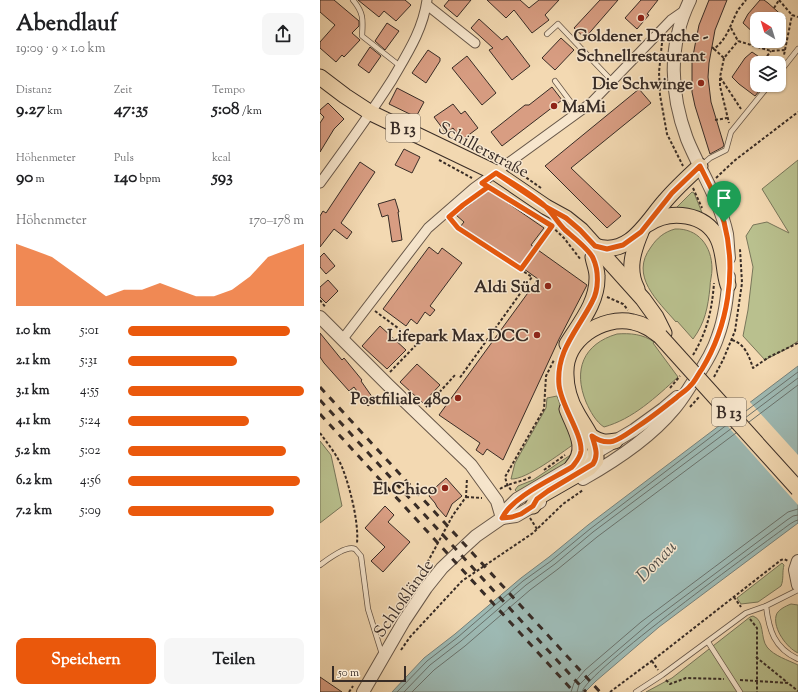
<!DOCTYPE html>
<html lang="de">
<meta charset="utf-8">
<style>
:root{--surface:#fff;--page:#f6f6f6;--text:#202124;--muted:#757577;--accent:#ea580c}
body{margin:0;font-family:"Sorts Mill Goudy",serif;background:var(--page);color:var(--text);height:100vh;display:flex;flex-direction:column;font-size:15px;white-space:nowrap}
*{box-sizing:border-box;margin:0}
p{font-size:13px;color:var(--muted)}
.icon{flex:none;width:22px;height:22px;fill:none;stroke:currentColor;stroke-width:2;stroke-linecap:round;stroke-linejoin:round}
.map{position:relative;flex:1;overflow:hidden}
.drawer{display:flex;flex-direction:column;background:var(--surface);width:320px}
.drawer>*{flex:none}
.needle{width:26px;rotate:322deg}
.tools{position:absolute;left:430px;top:12px;display:grid;gap:8px}
.tools a{display:grid;place-items:center;width:36px;height:36px;border-radius:8px;background:var(--surface);box-shadow:0 1px 3px #0004;font-size:20px}
.scale{position:absolute;left:12px;bottom:10px;width:74px;box-sizing:border-box;padding-left:4px;border:2px solid #382c26;border-top:0;font-size:11px;line-height:14px;white-space:nowrap;color:#382c26;-webkit-text-stroke:3px #f7e6cd;paint-order:stroke}
.pin{position:absolute;display:grid;place-items:center;width:34px;height:34px;color:#fff;margin:-41px -17px;border-radius:50% 50% 50% 0;rotate:-45deg;box-shadow:0 0 4px #0007}
.pin .icon{rotate:45deg}
.round{display:grid;place-items:center;flex:none;width:42px;height:42px;border-radius:8px;background:var(--page)}
.summary{display:flex;align-items:center;justify-content:space-between;height:68px;padding:0 16px}
h1{font-size:22px;font-weight:700;line-height:30px}
.stats{display:grid;grid-template-columns:repeat(3,1fr);gap:6px;height:68px;padding:4px 16px}
.stats div{display:grid;align-content:center}
.stats b{font-size:17px;font-weight:700}
.stats small{font-size:11px;font-weight:400}
.stats p{font-size:11px}
.chart{height:112px;padding:8px 16px}
.chart p{display:flex;justify-content:space-between}
.chart svg{width:100%;height:72px;margin-top:4px;fill:var(--accent);opacity:.7}
.cta{display:flex;gap:8px;margin-top:auto;padding:8px 16px}
.cta a{flex:1;height:46px;border-radius:8px;background:var(--accent);color:#fff;font-size:16px;font-weight:700;line-height:46px;text-align:center}
.cta a+a{background:var(--page);color:var(--text)}
ul{padding:0 16px;list-style:none;font-size:13px}
li{display:grid;grid-template-columns:64px 48px 1fr;align-items:center;height:30px}
li i{height:10px;border-radius:5px;background:var(--accent)}
main{display:flex;flex:1;min-height:0}
.map>svg:first-child{display:block}
</style>
<main>
<section class="drawer">
<div class="summary"><div><h1>Abendlauf</h1><p>19:09 · 9 × 1.0 km</p></div><a class="round"><svg class="icon" aria-label="share" viewBox="0 0 24 24"><path d="M12 15V3M7 8l5-5 5 5M5 13v7h14v-7"/></svg></a></div>
<div class="stats">
<div><p>Distanz</p><b>9.27<small> km</small></b></div>
<div><p>Zeit</p><b>47:35</b></div>
<div><p>Tempo</p><b>5:08<small> /km</small></b></div>
</div>
<div class="stats">
<div><p>Höhenmeter</p><b>90<small> m</small></b></div>
<div><p>Puls</p><b>140<small> bpm</small></b></div>
<div><p>kcal</p><b>593</b></div>
</div>
<div class="chart"><p><span>Höhenmeter</span>170–178 m</p>
<svg viewBox="0 0 160 44" preserveAspectRatio="none"><path d="M0 44V6L10 10L20 14L30 22L40 30L50 38L60 34L70 34L80 30L90 34L100 38L110 38L120 34L130 26L140 14L150 10L160 6V44z"/></svg>
</div>
<ul>
<li><b>1.0 km</b>5:01<i style="width:92%"></i></li>
<li><b>2.1 km</b>5:31<i style="width:62%"></i></li>
<li><b>3.1 km</b>4:55<i style="width:100%"></i></li>
<li><b>4.1 km</b>5:24<i style="width:69%"></i></li>
<li><b>5.2 km</b>5:02<i style="width:90%"></i></li>
<li><b>6.2 km</b>4:56<i style="width:98%"></i></li>
<li><b>7.2 km</b>5:09<i style="width:83%"></i></li>
</ul>
<div class="cta"><a>Speichern</a><a>Teilen</a></div>
</section>
<div class="map">
<svg width="478" height="692" viewBox="0 0 478 692">
<rect width="100%" height="100%" fill="#f3d9b2"/>
<filter id="stains"><feTurbulence type="fractalNoise" baseFrequency=".005" numOctaves="4"/><feColorMatrix values="0 0 0 0 .2 0 0 0 0 .09 0 0 0 0 .02 0 0 0 .5 -.17"/></filter>
<radialGradient id="worn" r=".72"><stop offset=".6" stop-color="#630" stop-opacity="0"/><stop offset="1" stop-color="#630" stop-opacity=".3"/></radialGradient>
<g fill="#b9c08e" stroke="#78765a">
<polygon points="478,160 478,341 468,348 445,360 423,336 428,310 433,267 426,236 433,225 447,222 469,233 442,189"/>
<polygon points="372,192 374,193 383,215 354,210"/>
<path d="M355,229C378,228 392,246 392,269C392,275 390,281 390,287C388,307 385,323 373,339L357,321L356,322C338,301 309,276 331,247C337,238 344,232 355,229Z"/>
<path d="M297,334C310,333 323,334 334,342L333,343L358,377C336,397 313,419 284,427C276,422 270,411 266,402C253,370 263,344 297,334Z"/>
<path d="M237,396L254,444C241,453 206,480 191,479L195,463L226,408L227,398Z"/>
<polygon points="0,441 11,455 22,506 0,523"/>
<polygon points="255,452 248,462 197,492 195,490 198,486 213,480"/>
<path d="M462,563L464,565C462,572 464,579 461,586L438,602L421,604L417,598Z"/>
<path d="M471,604L478,605V653C467,648 453,629 456,616C457,610 466,606 471,604Z"/>
<path d="M433,616C445,620 440,638 447,647C454,656 468,660 478,665V692H326L352,678L430,617Z"/>
</g>
<polygon fill="#9db9b3" stroke="#75817b" points="478,366 478,523 339,627 276,681 265,692 72,692 104,658 135,634 201,578 229,557 268,525"/>
<polygon fill="#f3d9b2" points="429,401 478,455 478,505 403,421"/>
<g fill="none" stroke-linecap="round" stroke-linejoin="round">
<g stroke="#6a726c" stroke-width="1">
<polyline points="422,414 478,372"/>
<polyline points="425,418 478,378"/>
<polyline points="429,422 478,385"/>
<polyline points="77,692 107,661 138,637 203,581 231,561 270,529 408,424"/>
<polyline points="84,692 110,665 141,641 206,585 235,564 273,532 412,428"/>
<polyline points="92,692 114,670 145,646 210,590 238,569 277,537 416,433"/>
<polyline points="251,692 254,683 265,670 321,622 468,512 478,509"/>
<polyline points="257,692 259,685 270,674 333,620 467,520 473,516 478,515"/>
<path d="M262,692C264,673 443,544 470,524L475,521L478,520"/>
</g>
</g>
<g fill="#d89d82" stroke="#382c26">
<polygon points="0,0 14,0 39,21 39,26 32,33 40,40 24,57 22,55 16,62 0,48 0,42 15,25 0,12"/>
<polygon points="38,0 85,0 91,5 76,21 64,11 59,17"/>
<polygon points="129,0 151,0 137,17 124,6"/>
<polygon points="167,0 200,0 209,8 219,0 239,0 225,15 229,20 212,33 194,10 186,18"/>
<polygon points="280,0 298,0 265,38 254,28"/>
<polygon points="321,0 338,0 327,14 329,15 317,29 305,18"/>
<polygon points="389,0 407,0 395,30 389,63 388,77 391,102 404,145 403,147 390,154 375,106 372,92 372,61 376,40 379,25"/>
<polygon points="440,0 444,0 448,3 466,19 437,19 437,36 423,23 428,14"/>
<polygon points="159,19 182,40 187,36 210,66 192,80 169,50 173,48 151,28"/>
<polygon points="67,23 79,31 65,50 55,41"/>
<polygon points="241,38 254,50 235,70 222,58"/>
<polygon points="50,47 61,56 49,73 38,65"/>
<polygon points="108,50 120,58 120,61 106,83 92,73"/>
<polygon points="432,52 448,63 437,63 437,85 444,85 435,96 419,84 412,77 425,58"/>
<polygon points="147,56 176,93 162,105 132,68"/>
<polygon points="232,87 242,100 182,146 171,132 205,105 209,105"/>
<polygon points="77,88 104,102 96,117 69,104"/>
<polygon points="319,89 331,103 251,168 301,216 287,228 225,166"/>
<polygon points="8,103 24,119 14,129 0,152 0,123 4,117 0,113 0,110"/>
<polygon points="133,104 141,114 145,111 158,128 142,140 133,128 126,133 114,117"/>
<polygon points="84,149 100,157 92,173 75,165"/>
<polygon points="40,162 55,172 21,223 32,232 27,239 14,229 0,247 0,216 3,211 6,213"/>
<polygon points="169,190 224,228 211,245 267,285 239,339 183,460 167,449 163,455 156,450 160,443 119,415 218,279 197,264 196,266 140,227 144,222 136,215"/>
<polygon points="75,199 79,212 78,212 82,240 72,242 68,215 62,217 58,204"/>
<polygon points="109,247 118,254 122,248 142,263 110,306 115,310 110,316 105,312 97,324 91,319 86,326 63,309"/>
<polygon points="4,253 15,266 6,274 0,267 0,257"/>
<polygon points="8,280 18,291 6,303 0,297 0,287"/>
<polygon points="60,326 86,350 67,369 42,346"/>
<polygon points="0,333 22,360 24,358 42,380 41,381 55,401 48,406 34,387 29,391 4,363 0,357"/>
<polygon points="97,364 120,385 103,403 80,382"/>
<polygon points="126,478 142,496 132,504 126,517 117,507 115,503 109,496 116,487"/>
<polygon points="65,506 74,515 68,522 90,542 63,572 51,561 65,547 45,528"/>
<polygon points="0,677 22,692 0,692"/>
</g>
<g fill="none" stroke-linecap="round" stroke-linejoin="round">
<defs>
<g id="service">
<path d="M33,0C44,13 43,20 42,36L80,66"/>
<polyline points="227,34 238,24 293,82"/>
<polyline points="459,73 478,49"/>
<polyline points="235,81 259,113"/>
<polyline points="382,165 390,158 406,150 411,132 449,85"/>
<path d="M0,565C7,560 26,545 35,549C37,551 39,554 41,556L48,609L62,654"/>
<path d="M478,590L446,606C449,630 454,648 478,659"/>
<polyline points="388,642 420,692"/>
<polyline points="316,692 342,675 426,613 446,606"/>
</g>
<g id="minor">
<polyline points="107,5 155,43"/>
<path d="M0,183C25,149 49,116 72,80C87,54 103,30 107,0"/>
<polyline points="22,340 108,228 154,188 271,103 351,20 364,11"/>
</g>
<g id="tertiary">
<path d="M370,0C348,45 350,93 367,139C380,171 400,200 407,234C408,242 408,250 409,258"/>
<polyline points="0,317 68,385 151,465 177,501 182,518"/>
<path d="M263,479C295,461 330,438 354,409C362,400 368,389 375,379C384,366 393,352 398,336C405,317 407,297 409,277"/>
<polyline points="182,518 196,516 220,502"/>
<polyline points="478,561 475,570 478,585"/>
<polyline points="43,692 84,621 106,588 122,568 142,549 156,536 182,518 185,511 197,499 314,430 343,409 357,397"/>
</g>
<g id="primary">
<polyline points="0,77 25,96 51,113 176,173 226,207 246,218 261,230 323,299 336,317 344,333"/>
<path d="M328,224C350,209 386,213 398,239C405,254 403,270 408,285"/>
<path d="M275,246C309,258 327,221 345,201C356,188 368,177 380,166"/>
<path d="M317,289C307,270 313,251 321,232"/>
<path d="M247,344C260,323 278,302 277,276C277,270 274,263 273,257"/>
<path d="M247,409C255,430 269,448 252,467"/>
<path d="M272,437C280,442 285,443 295,441"/>
<path d="M213,506L217,499L222,495L269,468L276,460C277,440 265,428 257,413C250,402 246,387 246,375C244,340 282,315 313,322C324,324 332,330 340,336"/>
</g>
</defs>
<use href="#service" stroke="#675749" stroke-width="6"/>
<use href="#minor" stroke="#675749" stroke-width="11"/>
<use href="#tertiary" stroke="#675749" stroke-width="14"/>
<use href="#primary" stroke="#382c26" stroke-width="17"/>
<g stroke="#382c26" stroke-width="2" stroke-dasharray="3 2" stroke-linecap="butt">
<polyline points="459,0 472,15 478,17"/>
<polyline points="454,8 459,0"/>
<polyline points="411,28 418,41 451,51 465,50 464,55"/>
<polyline points="342,43 339,72 340,95 347,134 363,166"/>
<path d="M392,47L394,49C408,38 410,25 418,10C420,7 424,3 426,0"/>
<polyline points="394,49 404,58 418,41"/>
<polyline points="465,50 472,15"/>
<polyline points="404,58 400,77 421,109"/>
<polyline points="444,60 451,51"/>
<polyline points="400,78 400,86 409,123"/>
<polyline points="395,120 407,118"/>
<polyline points="119,160 152,178"/>
<polyline points="194,169 221,188"/>
<polyline points="396,178 414,161 478,112"/>
<polyline points="170,188 212,214"/>
<polyline points="373,188 382,208"/>
<polyline points="131,220 138,228 212,277 139,379"/>
<polyline points="228,223 244,238 261,260"/>
<polyline points="201,269 232,226"/>
<polyline points="287,297 303,304 308,310"/>
<polyline points="0,300 6,308"/>
<polyline points="55,311 82,331"/>
<path d="M412,340C425,344 429,356 433,368L449,357L478,343"/>
<path d="M373,355C387,332 392,310 394,283"/>
<polyline points="70,372 96,345"/>
<polyline points="394,377 403,360 415,331 422,283 420,249"/>
<polyline points="350,388 360,376"/>
<polyline points="106,407 135,375"/>
<polyline points="370,407 379,397"/>
<path d="M0,433C8,444 17,455 22,467C30,487 39,523 37,543"/>
<polyline points="224,470 245,455"/>
<path d="M180,489C189,483 201,482 211,477"/>
<polyline points="191,490 187,484 185,477 224,409 226,376 234,360"/>
<polyline points="146,497 162,498"/>
<polyline points="210,518 217,529"/>
<polyline points="98,580 133,515 146,497 147,478"/>
<polyline points="414,597 421,607"/>
<polyline points="430,619 437,628 437,692"/>
<polyline points="81,650 90,637 142,581 213,533 243,504 263,490"/>
<polyline points="436,657 468,683"/>
<polyline points="332,661 338,670"/>
<polyline points="346,680 350,684 366,678 404,679"/>
<polyline points="420,680 468,683 478,691"/>
<polyline points="29,692 33,686"/>
<polyline points="290,692 337,657 461,560 464,559 468,561"/>
</g>
<use href="#service" stroke="#f7e6cd" stroke-width="4.5"/>
<use href="#minor" stroke="#f7e6cd" stroke-width="9"/>
<use href="#tertiary" stroke="#f7e6cd" stroke-width="12"/>
<use href="#primary" stroke="#f3d9b2" stroke-width="15"/>
<g stroke="#382c26" stroke-width="3" stroke-dasharray="7 7" stroke-linecap="butt">
<polyline points="0,387 280,692"/>
<polyline points="0,400 266,692"/>
<polyline points="0,414 254,692"/>
</g>
<defs>
<polyline id="primary-bridge" points="340,336 478,489"/>
</defs>
<use href="#primary-bridge" stroke="#382c26" stroke-width="17" stroke-linecap="butt"/>
<use href="#primary-bridge" stroke="#f3d9b2" stroke-width="15"/>
</g>
<g fill="none" stroke-linecap="round" stroke-linejoin="round">
<defs>
<path id="route" d="M404,222L394,194L380,166L352,193L321,232L303,245L287,249L275,246L260,230L246,218L226,207L176,173L162,183C185,197 208,211 232,226L201,269L138,228L129,217L143,205L168,187L162,183L176,173C191,182 213,195 226,207C233,214 238,223 245,230C253,237 269,249 273,258C279,271 279,290 272,302C257,331 236,351 239,385C241,406 262,433 261,451C260,458 256,462 252,467C231,480 193,496 182,518L192,517L201,514L213,506L217,499L228,491L273,464C279,455 275,446 272,436C290,449 301,438 317,427C331,418 343,408 356,398C360,394 366,391 370,386C375,382 378,374 382,369C408,326 417,271 404,222"/>
</defs>
<use href="#route" stroke="#fff" stroke-width="8"/>
<use href="#route" stroke="#ea580c" stroke-width="5"/>
</g>
<g fill="#8f2418" stroke="#f7e6cd" stroke-width="1.5">
<circle cx="321" cy="18" r="4"/>
<circle cx="381" cy="83" r="4"/>
<circle cx="234" cy="106" r="4"/>
<circle cx="228" cy="286" r="4"/>
<circle cx="217" cy="335" r="4"/>
<circle cx="138" cy="398" r="4"/>
<circle cx="125" cy="488" r="4"/>
</g>
<g text-anchor="middle" stroke-width="3" stroke-linejoin="round" paint-order="stroke">
<g fill="#f7e6cd" stroke="#716458" stroke-width="1">
<rect x="66" y="114" width="34" height="28" rx="3"/>
<rect x="392" y="398" width="34" height="28" rx="3"/>
</g>
<g font-size="16" font-weight="bold" fill="#382c26">
<text x="83" y="134">B 13</text>
<text x="409" y="418">B 13</text>
</g>
<g font-size="17" font-weight="bold" fill="#382c26" stroke="#f7e6cd" text-anchor="end">
<text x="321" y="41" text-anchor="middle">Goldener Drache -<tspan x="321" dy="20">Schnellrestaurant</tspan></text>
<text x="373" y="89">Die Schwinge</text>
<text x="242" y="112" text-anchor="start">MaMi</text>
<text x="220" y="292">Aldi Süd</text>
<text x="209" y="341">Lifepark Max DCC</text>
<text x="130" y="404">Postfiliale 480</text>
<text x="117" y="494">El Chico</text>
</g>
<g font-size="17" fill="#382c26" stroke="#f7e6cd">
<text transform="translate(164 149) rotate(28)" y="6">Schillerstraße</text>
<text transform="translate(83 598) rotate(-55)" y="6">Schloßlände</text>
</g>
<g font-size="18" font-style="italic" fill="#514f49" stroke="#f7e6cd">
<text transform="translate(336 561) rotate(-46)" y="6">Donau</text>
</g>
</g>
<rect width="100%" height="100%" filter="url(#stains)"/>
<rect width="100%" height="100%" fill="url(#worn)"/>
</svg>
<div class="tools">
<a><svg class="needle" viewBox="-14 -14 28 28"><path d="M0-13l5 13h-10z" fill="#e53935"/><path d="M0 13l5-13h-10z" fill="#757577"/></svg></a>
<a><svg class="icon" aria-label="layers" viewBox="0 0 24 24"><path d="M12 4l9 5-9 5-9-5zM3 14l9 5 9-5"/></svg></a>
</div>
<div class="scale">50 m</div>
<div class="pin" style="left:404px;top:222px;background:#1e9e55"><svg class="icon" aria-label="arrive" viewBox="0 0 24 24"><path d="M6 21V4h12l-3 4 3 4H6"/></svg></div>
</div>
</main>
